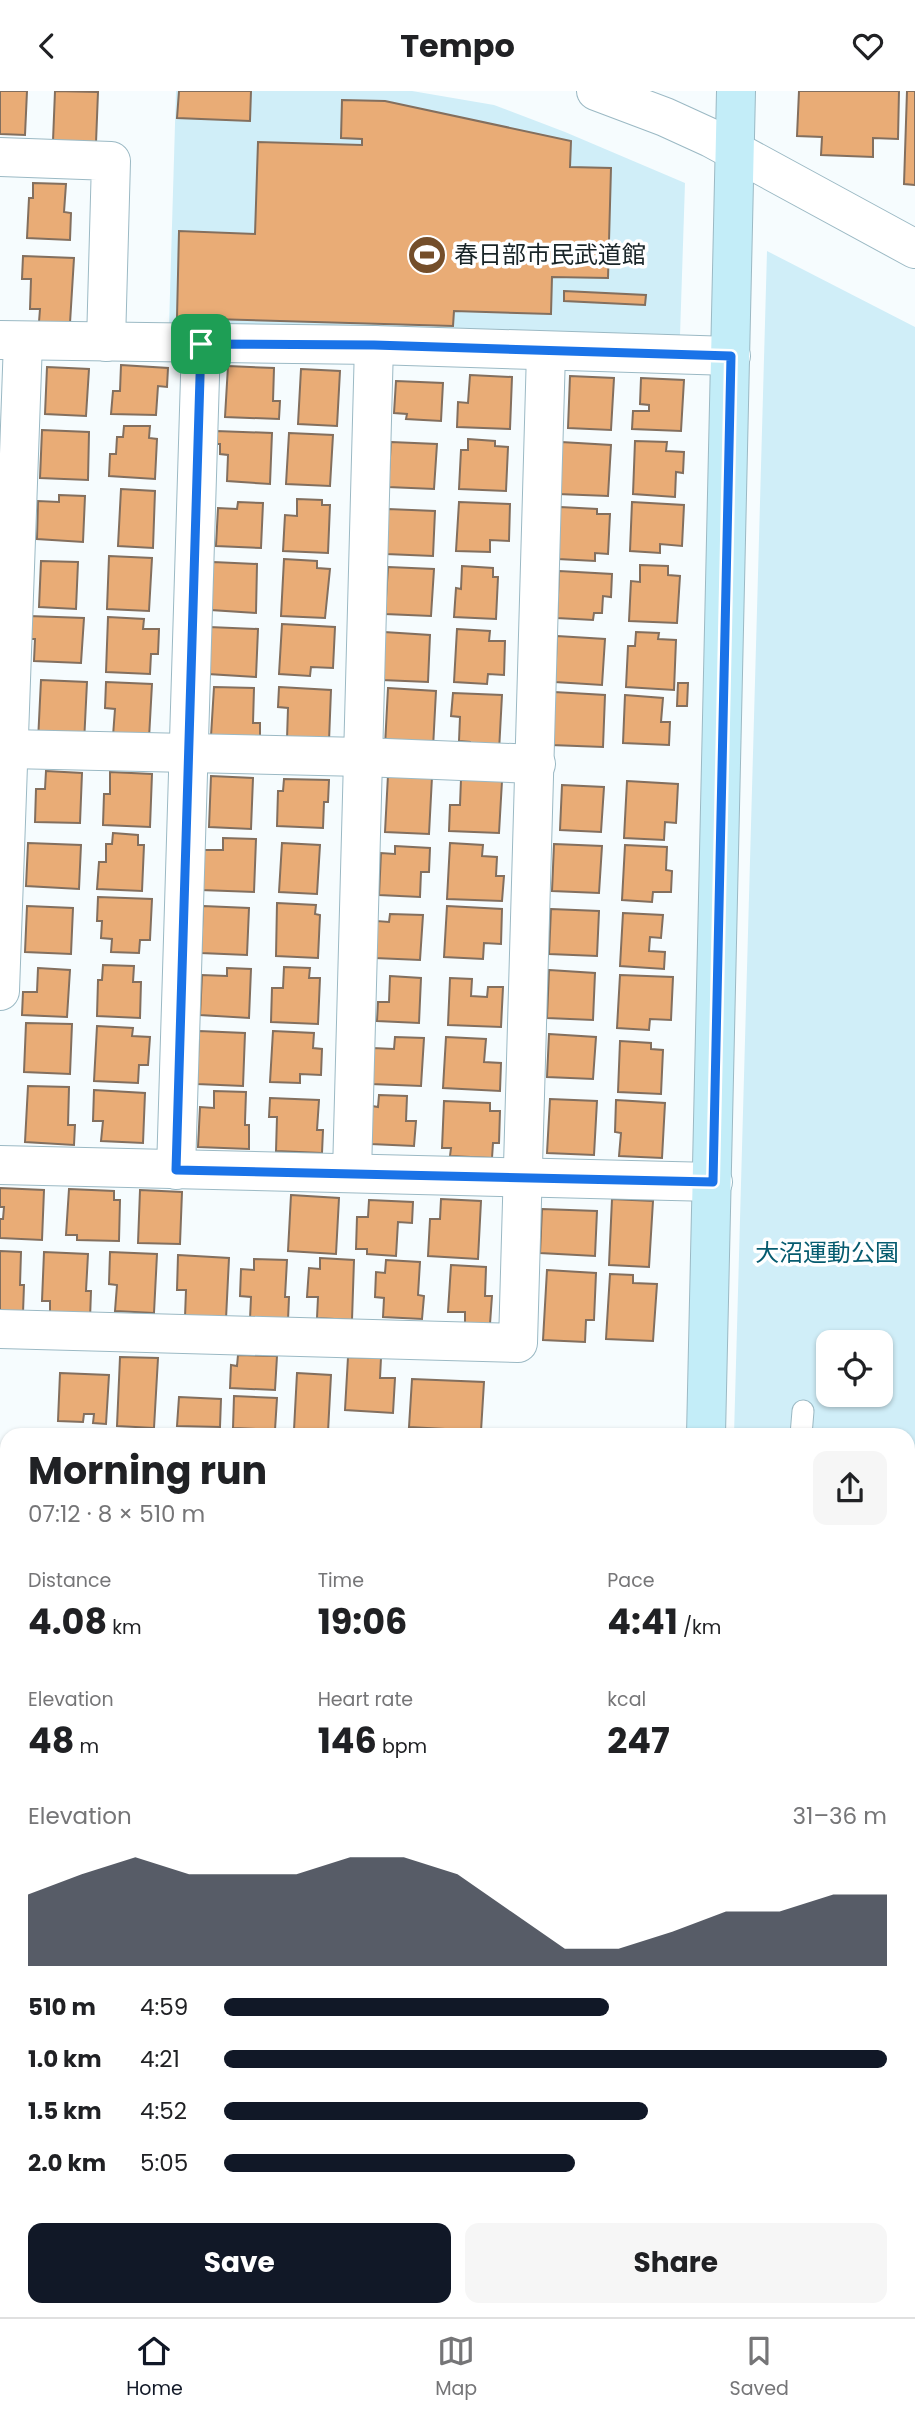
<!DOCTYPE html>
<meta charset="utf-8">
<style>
:root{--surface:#fff;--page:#f6f6f6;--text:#202124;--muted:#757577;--line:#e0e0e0;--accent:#111827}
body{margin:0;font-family:Poppins,"Noto Sans JP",sans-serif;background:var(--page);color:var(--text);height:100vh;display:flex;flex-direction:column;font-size:26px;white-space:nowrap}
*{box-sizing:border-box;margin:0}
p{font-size:23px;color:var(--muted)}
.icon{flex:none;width:38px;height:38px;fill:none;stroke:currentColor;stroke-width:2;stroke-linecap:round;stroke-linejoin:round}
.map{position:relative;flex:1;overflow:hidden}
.side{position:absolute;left:0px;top:1337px;width:915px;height:889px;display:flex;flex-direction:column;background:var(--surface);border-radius:21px 21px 0 0;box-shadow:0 2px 5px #0004}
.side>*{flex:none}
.tools{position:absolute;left:816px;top:1239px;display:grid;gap:14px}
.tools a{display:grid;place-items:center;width:77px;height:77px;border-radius:14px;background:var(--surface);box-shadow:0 2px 5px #0004;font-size:35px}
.pin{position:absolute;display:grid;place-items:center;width:60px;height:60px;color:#fff;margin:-30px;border-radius:14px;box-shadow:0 4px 10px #0006}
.round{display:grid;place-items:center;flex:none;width:74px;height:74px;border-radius:14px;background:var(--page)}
.head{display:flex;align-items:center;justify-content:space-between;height:119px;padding:0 28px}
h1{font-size:38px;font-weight:700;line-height:52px}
.stats{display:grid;grid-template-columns:repeat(3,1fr);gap:10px;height:119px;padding:7px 28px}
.stats div{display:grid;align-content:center}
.stats b{font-size:35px;font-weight:700}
.stats small{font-size:19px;font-weight:400}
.stats p{font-size:19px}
.chart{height:196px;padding:14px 28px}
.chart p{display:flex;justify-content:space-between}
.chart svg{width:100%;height:126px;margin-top:7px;fill:var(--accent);opacity:.7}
.primary-button{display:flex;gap:14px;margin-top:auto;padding:14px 28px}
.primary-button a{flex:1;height:80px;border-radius:14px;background:var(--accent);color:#fff;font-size:28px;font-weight:700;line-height:80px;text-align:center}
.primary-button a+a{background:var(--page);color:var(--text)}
ul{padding:0 28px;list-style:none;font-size:23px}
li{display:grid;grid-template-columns:112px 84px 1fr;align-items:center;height:52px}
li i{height:18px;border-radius:9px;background:var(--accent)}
header{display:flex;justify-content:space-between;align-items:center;height:91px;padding:0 28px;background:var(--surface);font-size:32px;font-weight:700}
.menu{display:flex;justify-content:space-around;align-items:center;height:98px;border-top:2px solid var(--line);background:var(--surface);font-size:19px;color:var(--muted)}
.menu a{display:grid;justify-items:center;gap:4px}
.menu .on{color:var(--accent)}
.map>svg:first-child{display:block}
</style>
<header><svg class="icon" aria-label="back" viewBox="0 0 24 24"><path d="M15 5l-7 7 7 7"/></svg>Tempo<svg class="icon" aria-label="heart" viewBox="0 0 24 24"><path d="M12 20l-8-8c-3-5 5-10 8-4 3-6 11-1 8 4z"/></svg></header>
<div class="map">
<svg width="915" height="2226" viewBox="0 0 915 2226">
<rect width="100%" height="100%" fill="#f6fcfe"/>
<g fill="#d0eef8" fill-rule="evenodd">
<polygon points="176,0 412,0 494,14 565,41 685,92 680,245 169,236"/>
<path d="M767,160L915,236V1890L908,1889V1344H734ZM828,1251H880V1304H828Z"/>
</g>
<g fill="#e9ac76" stroke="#836f5e" stroke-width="2">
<polygon points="0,0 27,0 25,44 0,43"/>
<polygon points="55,0 98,1 96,52 53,50"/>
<polygon points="179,0 251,0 250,30 177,27"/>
<polygon points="799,0 899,0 898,48 873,47 873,66 821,64 822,46 797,45"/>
<polygon points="907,0 915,0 915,94 904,93"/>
<polygon points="342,9 385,10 571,50 570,76 611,77 608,187 552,186 551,223 454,220 453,235 177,227 179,140 255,143 258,51 362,54 362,48 341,47"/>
<polygon points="33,92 66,93 64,121 71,122 70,149 27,147 29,107 33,107"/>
<polygon points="23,165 74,167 70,232 39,231 40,218 30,218 31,188 22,188"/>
<polygon points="564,200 646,204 645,214 564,210"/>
<polygon points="121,274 168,277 167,296 158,295 156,324 111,323 113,300 120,300"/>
<polygon points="228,275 274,277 273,310 280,310 279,328 225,326"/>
<polygon points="47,276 89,278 86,325 45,323"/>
<polygon points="301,278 340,280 337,335 298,333"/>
<polygon points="470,284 512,286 510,338 457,336 458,311 468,312"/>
<polygon points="570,285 614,287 611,339 568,337"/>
<polygon points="641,287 684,289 681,340 632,338 633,320 649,320 649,314 640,313"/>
<polygon points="396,290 443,292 441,330 406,328 407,323 394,322"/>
<polygon points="124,335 150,335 149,347 157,348 155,388 109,385 110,363 116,363 117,346 123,346"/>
<polygon points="42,339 89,341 88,389 40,387"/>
<polygon points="216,340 272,342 270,393 227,390 228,364 220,363 220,353 215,353"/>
<polygon points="289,342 333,344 330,395 286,393"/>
<polygon points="468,348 495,350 495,355 508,356 506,400 459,398 461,359 468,359"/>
<polygon points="635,350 667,351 666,360 684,361 683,382 676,381 675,406 633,403"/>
<polygon points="391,351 437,353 434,398 388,396"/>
<polygon points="561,351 611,354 608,405 558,403"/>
<polygon points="121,398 155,400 153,457 118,455"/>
<polygon points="59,404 85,405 83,451 37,448 38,410 59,411"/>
<polygon points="297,408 322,409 322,414 330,414 328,462 283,460 285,424 297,425"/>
<polygon points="238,411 263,412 261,457 216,455 218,417 237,418"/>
<polygon points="459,411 510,413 509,450 490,449 490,461 456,460"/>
<polygon points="632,411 684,414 682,455 660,453 660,462 630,460"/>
<polygon points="560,416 597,418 597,423 610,423 608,463 595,462 595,470 558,468"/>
<polygon points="388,418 435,420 433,465 386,463"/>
<polygon points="109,465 152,467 149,520 107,518"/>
<polygon points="284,468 317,470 317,477 330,478 325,527 281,525"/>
<polygon points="41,470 78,471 76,518 39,516"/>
<polygon points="213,471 257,473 256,522 211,519"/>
<polygon points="640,474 668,475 668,484 680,485 677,532 629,530 631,490 640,491"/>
<polygon points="462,475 493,477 493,486 498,486 496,528 454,526 456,497 461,498"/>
<polygon points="388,476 434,478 431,525 385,523"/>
<polygon points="559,480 612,483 611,506 603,505 602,522 594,522 593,529 557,527"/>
<polygon points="29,525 84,527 81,572 34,570 35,548 28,548"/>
<polygon points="108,526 144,528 143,538 159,538 158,563 151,563 150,583 106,581"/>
<polygon points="282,533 335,536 333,577 311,576 310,585 279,583"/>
<polygon points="209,536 258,538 256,586 208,583"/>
<polygon points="457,538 490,540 489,550 505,550 504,584 488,583 487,593 454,591"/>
<polygon points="384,541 430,544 428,591 382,589"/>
<polygon points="636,541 659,542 658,548 676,549 674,599 626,596 628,555 635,555"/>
<polygon points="557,545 605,548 602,594 555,591"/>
<polygon points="41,589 87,591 84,652 38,650"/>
<polygon points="106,591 152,593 149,647 113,645 115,618 105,617"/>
<polygon points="678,592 688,592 687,615 677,615"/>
<polygon points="214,596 254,597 253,632 260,632 260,647 211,645"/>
<polygon points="279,596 331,599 329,650 287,648 288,617 278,616"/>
<polygon points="388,597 436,600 433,657 385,655"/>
<polygon points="554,601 605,604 603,656 551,654"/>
<polygon points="453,602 502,604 499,660 470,658 470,651 459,650 460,626 451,625"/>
<polygon points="625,604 663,607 661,631 670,631 669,654 623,652"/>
<polygon points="46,680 82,682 80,732 35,731 36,698 45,698"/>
<polygon points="110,681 152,683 150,736 103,734 104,703 110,703"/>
<polygon points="388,684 432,686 429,743 385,741"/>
<polygon points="211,685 253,687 251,738 209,736"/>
<polygon points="284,688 329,689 328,711 324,711 323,737 277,735 278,700 283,700"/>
<polygon points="461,688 502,690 499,742 449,740 450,714 460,714"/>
<polygon points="627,690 678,693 676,732 665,731 664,749 624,747"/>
<polygon points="562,694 604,696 601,741 560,739"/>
<polygon points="113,742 138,744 138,754 144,754 142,800 97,798 99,771 106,771 106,753 112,753"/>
<polygon points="223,747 256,748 254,801 201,799 203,759 223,759"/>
<polygon points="28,752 81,754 79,798 26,795"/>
<polygon points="282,752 320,754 317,803 279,801"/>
<polygon points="450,752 483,754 482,765 497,766 496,785 504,785 502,810 447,808"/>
<polygon points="554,753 602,755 599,802 552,800"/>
<polygon points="625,754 667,756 666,779 672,780 671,801 653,801 652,811 622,809"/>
<polygon points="395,755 430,757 429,781 421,781 420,806 379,804 381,762 395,763"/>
<polygon points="98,806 152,808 150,849 140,849 139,862 111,861 112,848 101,847 102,830 97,830"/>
<polygon points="277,812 316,814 315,823 320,824 318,867 276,865"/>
<polygon points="27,815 73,817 71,863 25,861"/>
<polygon points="203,815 249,817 247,864 201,862"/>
<polygon points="447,815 502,818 501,853 484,852 483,868 444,866"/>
<polygon points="551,818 599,820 597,865 549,863"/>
<polygon points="623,822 663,824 661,847 650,846 649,860 665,861 664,878 620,875"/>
<polygon points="390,823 423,824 420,869 375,867 377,830 389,831"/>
<polygon points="103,874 134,875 133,891 141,891 140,927 97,925 98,889 102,889"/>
<polygon points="284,876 310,877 309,887 320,887 318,933 271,931 272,897 283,897"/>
<polygon points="38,877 70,879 67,926 22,924 23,901 37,901"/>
<polygon points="227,877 251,878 249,927 200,924 202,884 227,885"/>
<polygon points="549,879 595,882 593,929 547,927"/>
<polygon points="620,884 673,886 671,929 650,928 649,939 617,937"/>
<polygon points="390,885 421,887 419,932 377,930 378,911 389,911"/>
<polygon points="450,887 472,888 471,905 487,906 488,896 503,896 501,936 448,934"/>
<polygon points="26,932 72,933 70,983 24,981"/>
<polygon points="97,935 133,937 132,945 150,946 148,974 139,974 138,992 94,990"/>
<polygon points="199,940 245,942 243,995 197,993"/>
<polygon points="273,940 314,942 313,957 322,958 321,984 300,983 300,992 270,991"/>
<polygon points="549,943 596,946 593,988 547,986"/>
<polygon points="395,946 424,947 421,995 371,993 373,957 394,958"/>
<polygon points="446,946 486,948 484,971 501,972 500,1000 443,997"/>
<polygon points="620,950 651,952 651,958 663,959 661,1003 618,1001"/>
<polygon points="28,995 69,996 68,1034 75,1034 74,1054 25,1051"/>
<polygon points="94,999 145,1002 143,1052 101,1050 103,1030 93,1030"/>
<polygon points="214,1000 246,1001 245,1031 245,1034 249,1034 249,1058 198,1056 200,1016 214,1017"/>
<polygon points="379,1004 407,1005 406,1030 416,1030 414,1055 371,1053 372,1015 378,1016"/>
<polygon points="270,1007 319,1009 317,1039 323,1039 322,1062 276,1060 277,1026 269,1026"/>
<polygon points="550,1008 597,1010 594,1064 547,1062"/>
<polygon points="616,1009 665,1012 662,1067 619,1065 621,1042 615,1041"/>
<polygon points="444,1010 490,1012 490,1020 500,1020 499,1052 493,1052 492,1067 450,1065 451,1057 442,1057"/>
<polygon points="0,1097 44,1099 42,1149 0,1147 0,1128 3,1128 4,1116 0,1116"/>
<polygon points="69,1098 114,1100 114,1109 120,1109 119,1150 77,1149 77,1144 66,1144"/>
<polygon points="140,1099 182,1101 180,1153 138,1152"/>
<polygon points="291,1104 339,1107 336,1163 288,1160"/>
<polygon points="441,1108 481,1110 478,1168 428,1165 430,1128 440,1128"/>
<polygon points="612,1108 653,1110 649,1176 609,1174"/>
<polygon points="369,1109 413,1111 412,1132 398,1131 396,1165 367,1163 367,1158 356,1158 357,1126 368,1126"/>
<polygon points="542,1118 597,1120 595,1165 540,1162"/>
<polygon points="0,1160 21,1161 20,1194 24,1194 23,1222 0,1221"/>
<polygon points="44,1161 88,1163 86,1200 91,1200 90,1228 50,1226 50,1210 42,1210"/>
<polygon points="110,1161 157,1163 154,1222 115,1220 117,1194 109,1193"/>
<polygon points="178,1164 229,1167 226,1228 185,1226 186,1199 177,1199"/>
<polygon points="320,1167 354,1169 352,1229 317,1227 318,1206 307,1206 309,1177 320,1178"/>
<polygon points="254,1168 287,1169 285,1206 289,1206 288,1229 250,1228 251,1206 240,1205 241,1178 254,1179"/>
<polygon points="386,1169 420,1171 418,1204 424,1205 422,1228 383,1226 384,1207 375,1206 376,1181 385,1182"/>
<polygon points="451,1174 486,1176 485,1205 492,1205 490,1233 465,1232 465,1221 448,1221"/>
<polygon points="547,1179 596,1182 594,1229 586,1229 585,1251 543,1249"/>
<polygon points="610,1183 633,1184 633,1192 657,1193 653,1250 606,1248"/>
<polygon points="238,1264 277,1265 275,1299 230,1297 231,1274 237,1275"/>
<polygon points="120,1266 158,1267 154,1337 117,1335"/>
<polygon points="348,1266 381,1267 380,1287 395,1287 393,1322 345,1319"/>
<polygon points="60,1282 109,1284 106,1333 93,1332 94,1323 84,1323 83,1331 58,1330"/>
<polygon points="297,1282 331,1284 328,1341 294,1339"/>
<polygon points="412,1288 484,1291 481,1340 409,1336"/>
<polygon points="234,1305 277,1307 275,1339 233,1337"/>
<polygon points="179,1306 221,1308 220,1336 177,1335"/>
<polygon points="6,1501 7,1501 7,1605 2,1605"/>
<polygon points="908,1571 915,1572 915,1862 908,1862"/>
<polygon points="908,1940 915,1941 915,1986 908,1986"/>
<rect x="908" y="1995" width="7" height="47"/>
<polygon points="913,2074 915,2074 915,2128 910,2128"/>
<rect x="908" y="2163" width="7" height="46"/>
<polygon points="0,2194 7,2195 7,2219 48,2219 48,2226 6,2226 7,2205 0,2205"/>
<rect x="102" y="2219" width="46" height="7"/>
<rect x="157" y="2219" width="35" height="7"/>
<rect x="216" y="2219" width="37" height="7"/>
<polygon points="273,2219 330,2219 329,2226 273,2226"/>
<polygon points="374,2219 580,2219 579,2226 374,2226"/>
</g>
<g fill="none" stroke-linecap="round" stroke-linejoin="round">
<defs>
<g id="lane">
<polyline points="801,1344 803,1320"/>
<polyline points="908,1386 915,1386"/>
<polyline points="0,1472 7,1472"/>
</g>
<g id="street">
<polyline points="596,0 665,26 711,47 915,158"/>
<polyline points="0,66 111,70 106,251"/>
<polyline points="0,249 374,254 731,265"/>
<polyline points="9,658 362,666 536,673"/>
<polyline points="0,900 23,250"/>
<polyline points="0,1074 713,1091"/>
<polyline points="176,1079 201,253"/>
<polyline points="352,1082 374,254"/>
<polyline points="0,1238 518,1252 546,261"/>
<polyline points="0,1715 7,1715"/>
<polyline points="908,1912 915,1912"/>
<polyline points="81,2226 81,2219"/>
<polyline points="351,2226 352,2219"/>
</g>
<g id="secondary">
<polyline points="706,1344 736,0"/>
<polyline points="0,1390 7,1390"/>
<polyline points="683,2226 683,2219"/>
</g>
</defs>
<use href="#lane" stroke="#9bb9c4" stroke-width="23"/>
<use href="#street" stroke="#9bb9c4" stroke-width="40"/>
<use href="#secondary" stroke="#9bb9c4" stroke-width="40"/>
<use href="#lane" stroke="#fff" stroke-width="21"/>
<use href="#street" stroke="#fff" stroke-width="38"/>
<use href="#secondary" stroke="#c3edf8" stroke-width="38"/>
</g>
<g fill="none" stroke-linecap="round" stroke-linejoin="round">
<defs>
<polygon id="route" points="201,253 374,254 731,265 713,1091 176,1079"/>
</defs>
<use href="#route" stroke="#fff" stroke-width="14"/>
<use href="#route" stroke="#1a73e8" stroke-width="9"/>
</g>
<defs>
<symbol id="stadium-disc" viewBox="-11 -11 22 22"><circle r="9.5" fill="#744e2a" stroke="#fff"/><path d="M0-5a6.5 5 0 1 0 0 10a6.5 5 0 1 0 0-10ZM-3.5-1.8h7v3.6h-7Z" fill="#fff"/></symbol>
</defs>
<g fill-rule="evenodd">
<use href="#stadium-disc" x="405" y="142" width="44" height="44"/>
</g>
<g text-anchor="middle" stroke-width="7" stroke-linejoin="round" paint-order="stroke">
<g font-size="24" fill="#192528" stroke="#fff" text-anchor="start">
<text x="454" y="172">春日部市民武道館</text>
</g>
<g font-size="24" fill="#055b6f" stroke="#fff">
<text x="827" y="1170">大沼運動公園</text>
</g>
</g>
</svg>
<div class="tools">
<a><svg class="icon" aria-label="locate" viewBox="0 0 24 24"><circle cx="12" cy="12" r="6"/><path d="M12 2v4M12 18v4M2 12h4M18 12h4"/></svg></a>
</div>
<div class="pin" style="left:201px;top:253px;background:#1e9e55"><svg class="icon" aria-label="arrive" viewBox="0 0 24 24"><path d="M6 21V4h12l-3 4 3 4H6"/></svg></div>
<section class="side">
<div class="head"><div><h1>Morning run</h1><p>07:12 · 8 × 510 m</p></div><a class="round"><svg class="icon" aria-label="share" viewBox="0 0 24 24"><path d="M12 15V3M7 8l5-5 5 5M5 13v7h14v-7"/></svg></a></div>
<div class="stats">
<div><p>Distance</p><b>4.08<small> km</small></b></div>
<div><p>Time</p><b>19:06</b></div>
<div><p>Pace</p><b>4:41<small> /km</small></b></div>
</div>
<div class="stats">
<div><p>Elevation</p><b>48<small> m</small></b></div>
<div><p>Heart rate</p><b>146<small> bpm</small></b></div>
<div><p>kcal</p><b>247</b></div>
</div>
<div class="chart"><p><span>Elevation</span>31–36 m</p>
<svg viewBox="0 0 160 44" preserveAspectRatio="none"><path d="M0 44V19L10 12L20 6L30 12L40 12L50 12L60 6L70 6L80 12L90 25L100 38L110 38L120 32L130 25L140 25L150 19L160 19V44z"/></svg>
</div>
<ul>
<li><b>510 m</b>4:59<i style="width:58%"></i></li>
<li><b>1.0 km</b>4:21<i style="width:100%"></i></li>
<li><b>1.5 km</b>4:52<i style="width:64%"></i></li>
<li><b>2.0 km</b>5:05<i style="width:53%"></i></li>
</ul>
<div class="primary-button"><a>Save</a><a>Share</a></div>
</section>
</div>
<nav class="menu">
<a class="on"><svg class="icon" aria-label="home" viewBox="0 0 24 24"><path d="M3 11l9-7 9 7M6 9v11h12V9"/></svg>Home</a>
<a><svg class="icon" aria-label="map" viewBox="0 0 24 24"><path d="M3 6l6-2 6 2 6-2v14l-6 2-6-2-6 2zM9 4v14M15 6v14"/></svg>Map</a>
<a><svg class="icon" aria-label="saved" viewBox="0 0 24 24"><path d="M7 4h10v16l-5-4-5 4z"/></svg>Saved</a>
</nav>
